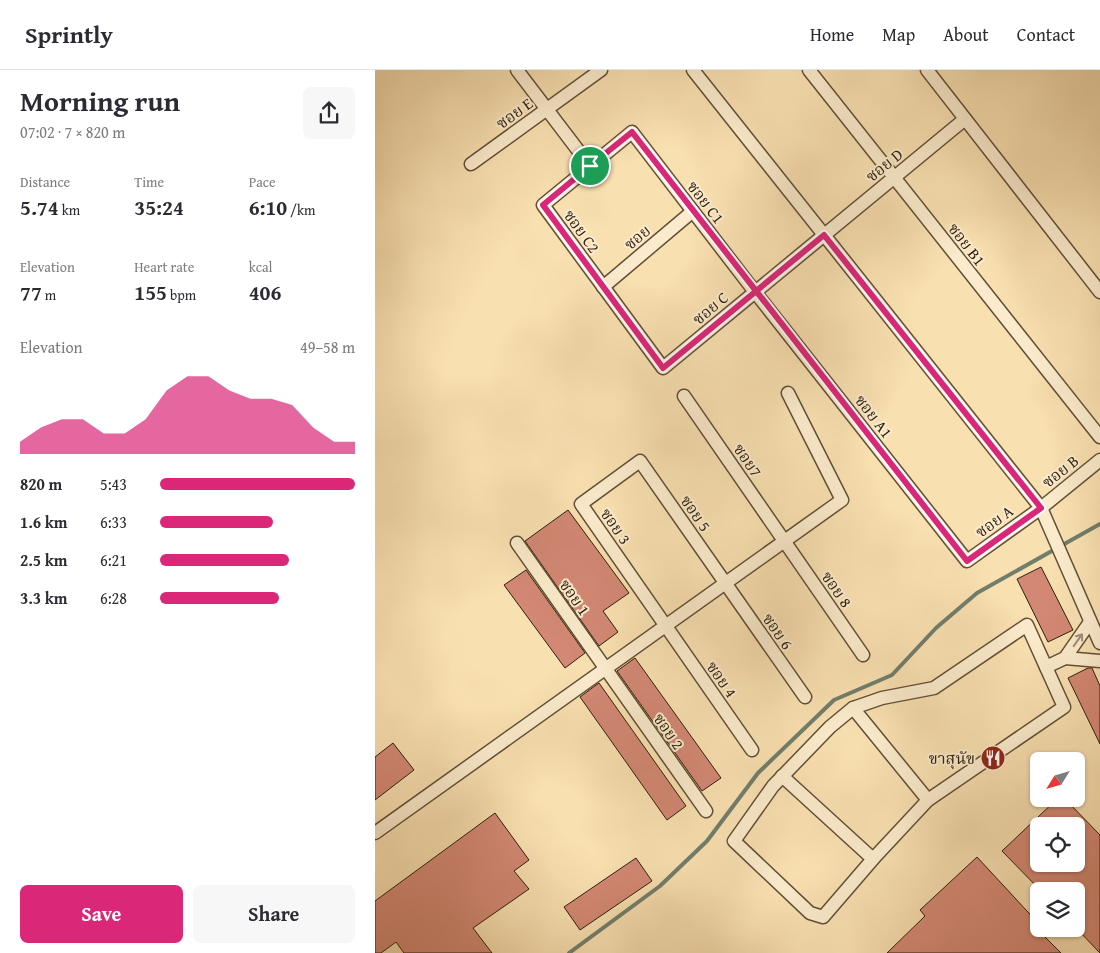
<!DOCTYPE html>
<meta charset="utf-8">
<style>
:root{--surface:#fff;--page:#f7f7f7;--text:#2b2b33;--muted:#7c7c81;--line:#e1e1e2;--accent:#db2777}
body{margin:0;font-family:"Gentium Book Plus","Noto Serif Thai",serif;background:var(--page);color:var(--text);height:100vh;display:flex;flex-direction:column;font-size:19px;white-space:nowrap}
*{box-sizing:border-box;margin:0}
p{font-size:16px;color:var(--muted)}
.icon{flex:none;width:28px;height:28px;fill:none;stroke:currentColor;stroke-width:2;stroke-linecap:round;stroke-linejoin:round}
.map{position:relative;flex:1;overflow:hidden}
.sheet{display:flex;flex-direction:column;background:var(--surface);width:375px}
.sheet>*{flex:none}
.needle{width:32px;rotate:233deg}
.buttons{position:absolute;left:655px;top:682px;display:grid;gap:10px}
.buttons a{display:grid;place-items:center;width:55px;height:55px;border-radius:8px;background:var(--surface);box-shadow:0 1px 4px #0004;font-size:25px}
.pin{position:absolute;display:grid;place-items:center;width:42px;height:42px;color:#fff;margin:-21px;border:2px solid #fff;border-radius:50%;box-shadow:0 1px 5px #0007}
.round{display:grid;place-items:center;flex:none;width:52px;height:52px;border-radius:8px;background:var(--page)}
.overview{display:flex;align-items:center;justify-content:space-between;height:85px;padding:0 20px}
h1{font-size:28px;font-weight:700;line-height:38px}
.metrics{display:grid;grid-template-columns:repeat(3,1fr);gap:8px;height:85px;padding:5px 20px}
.metrics div{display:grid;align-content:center}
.metrics b{font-size:21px;font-weight:700}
.metrics small{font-size:14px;font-weight:400}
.metrics p{font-size:14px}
.chart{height:140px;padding:10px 20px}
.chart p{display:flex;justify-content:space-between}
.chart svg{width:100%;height:90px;margin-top:5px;fill:var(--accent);opacity:.7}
.action{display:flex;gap:10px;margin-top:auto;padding:10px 20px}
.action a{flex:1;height:58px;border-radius:8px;background:var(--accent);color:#fff;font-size:20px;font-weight:700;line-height:58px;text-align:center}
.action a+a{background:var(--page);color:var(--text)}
ul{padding:0 20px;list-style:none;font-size:16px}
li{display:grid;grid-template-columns:80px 60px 1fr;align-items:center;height:38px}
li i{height:12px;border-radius:6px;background:var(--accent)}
header{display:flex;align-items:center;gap:30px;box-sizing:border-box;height:70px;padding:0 25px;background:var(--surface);border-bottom:1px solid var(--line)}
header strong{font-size:24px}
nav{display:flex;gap:28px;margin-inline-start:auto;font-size:18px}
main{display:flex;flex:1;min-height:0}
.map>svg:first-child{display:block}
</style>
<header>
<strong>Sprintly</strong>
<nav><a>Home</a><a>Map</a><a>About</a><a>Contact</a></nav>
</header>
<main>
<section class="sheet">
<div class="overview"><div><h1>Morning run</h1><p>07:02 · 7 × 820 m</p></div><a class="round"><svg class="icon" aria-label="share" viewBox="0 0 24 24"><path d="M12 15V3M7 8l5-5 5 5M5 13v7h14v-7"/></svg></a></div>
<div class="metrics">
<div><p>Distance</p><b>5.74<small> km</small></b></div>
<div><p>Time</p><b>35:24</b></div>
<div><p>Pace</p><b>6:10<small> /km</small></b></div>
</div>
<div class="metrics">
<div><p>Elevation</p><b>77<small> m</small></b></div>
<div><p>Heart rate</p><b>155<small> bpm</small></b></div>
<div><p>kcal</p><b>406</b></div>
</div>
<div class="chart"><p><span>Elevation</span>49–58 m</p>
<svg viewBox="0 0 160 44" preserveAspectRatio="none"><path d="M0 44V38L10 31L20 27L30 27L40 34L50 34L60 27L70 13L80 6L90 6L100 13L110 17L120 17L130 20L140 31L150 38L160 38V44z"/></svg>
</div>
<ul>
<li><b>820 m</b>5:43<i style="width:100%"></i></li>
<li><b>1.6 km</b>6:33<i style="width:58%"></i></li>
<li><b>2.5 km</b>6:21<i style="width:66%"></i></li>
<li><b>3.3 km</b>6:28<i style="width:61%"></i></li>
</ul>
<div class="action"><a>Save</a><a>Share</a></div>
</section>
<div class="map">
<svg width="725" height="883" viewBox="0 0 725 883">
<rect width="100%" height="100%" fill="#f9e0b1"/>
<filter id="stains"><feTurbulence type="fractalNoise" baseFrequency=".004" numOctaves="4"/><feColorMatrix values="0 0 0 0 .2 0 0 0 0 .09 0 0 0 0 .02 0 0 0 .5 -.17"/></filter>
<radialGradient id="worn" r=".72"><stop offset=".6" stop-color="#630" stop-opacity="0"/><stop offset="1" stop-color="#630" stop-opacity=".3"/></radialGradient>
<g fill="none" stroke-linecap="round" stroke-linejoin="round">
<polyline stroke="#717e6c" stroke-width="4" points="194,883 285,816 332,771 383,703 459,630 517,605 561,558 602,523 725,454"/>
</g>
<g fill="#d38874" stroke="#2d1f0d" fill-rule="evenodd">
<polygon points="193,440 254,523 228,541 243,562 224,576 150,471"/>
<polygon points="666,497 698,560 673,572 642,509"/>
<polygon points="151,500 210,583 190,598 129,515"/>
<polygon points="260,588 346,708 327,721 242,601"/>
<polygon points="713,598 717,598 725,616 725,674 693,608"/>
<polygon points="224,613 311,736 292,750 205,627"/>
<polygon points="18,673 39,700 0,730 0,687"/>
<path d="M682,729H690L725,765V883L701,858V821H666L627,781ZM664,756H701V794H664Z"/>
<polygon points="120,743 154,790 139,801 154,819 98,858 117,883 29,883 21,872 6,883 0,883 0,831"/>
<polygon points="602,787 664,854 663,860 686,883 512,883 550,846 545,840"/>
<polygon points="261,788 277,811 205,860 189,837"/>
</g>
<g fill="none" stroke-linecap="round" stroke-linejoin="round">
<defs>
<g id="minor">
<polyline points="142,0 215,96"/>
<polyline points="318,0 666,438 725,573"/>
<polyline points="434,0 725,367"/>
<polyline points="552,0 725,222"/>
<polyline points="590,49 288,298 168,135 257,62 380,222 592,491 666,438 725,390"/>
<polyline points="96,94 226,0"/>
<polyline points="228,217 318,141"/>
<polyline points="309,326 488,585"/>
<polyline points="142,473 331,741"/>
<polygon points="652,555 689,637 553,730 498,789 448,847 435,843 359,771 398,716 455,657 478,638 507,628 559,618"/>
<polyline points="690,588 725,591"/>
<polyline points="671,597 690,588 715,552"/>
<polyline points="478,638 553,730"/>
<polyline points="377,680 206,434 265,391 430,627"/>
<polyline points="407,706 498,789"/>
<polyline points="0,763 467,430 413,323"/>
</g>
</defs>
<use href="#minor" stroke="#604f36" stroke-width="15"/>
<use href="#minor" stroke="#fbebcc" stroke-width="12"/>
</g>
<defs><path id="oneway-shaft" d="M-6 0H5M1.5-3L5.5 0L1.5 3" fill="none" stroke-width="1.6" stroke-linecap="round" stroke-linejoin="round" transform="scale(1.25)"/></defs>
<use stroke="#9e8f76" href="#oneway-shaft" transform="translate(703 570) rotate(-55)"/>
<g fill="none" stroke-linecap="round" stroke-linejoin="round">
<defs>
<polyline id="route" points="215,96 257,62 592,491 666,438 449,165 288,298 168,135 215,96"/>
</defs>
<use href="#route" stroke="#fff" stroke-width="10"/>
<use href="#route" stroke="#db2777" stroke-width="6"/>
</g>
<defs>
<symbol id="restaurant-disc" viewBox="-11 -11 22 22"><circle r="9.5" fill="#8f2418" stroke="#fbebcc"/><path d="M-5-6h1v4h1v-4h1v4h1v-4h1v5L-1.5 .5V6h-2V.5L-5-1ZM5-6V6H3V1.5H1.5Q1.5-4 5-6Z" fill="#fff"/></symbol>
</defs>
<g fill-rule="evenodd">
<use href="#restaurant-disc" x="604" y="674" width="28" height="28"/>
</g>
<g text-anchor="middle" stroke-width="4" stroke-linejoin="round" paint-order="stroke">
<g font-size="16" fill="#2d1f0d" stroke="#fbebcc">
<text transform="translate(139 43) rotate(-36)" y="6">ซอย E</text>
<text transform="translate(509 95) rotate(-39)" y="6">ซอย D</text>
<text transform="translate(331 132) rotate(52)" y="6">ซอย C1</text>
<text transform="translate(207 161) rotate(54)" y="6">ซอย C2</text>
<text transform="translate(262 167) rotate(-40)" y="6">ซอย</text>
<text transform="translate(592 174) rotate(52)" y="6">ซอย B1</text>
<text transform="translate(335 238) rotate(-40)" y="6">ซอย C</text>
<text transform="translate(499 346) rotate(52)" y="6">ซอย A1</text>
<text transform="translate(373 390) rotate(55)" y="6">ซอย7</text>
<text transform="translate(685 401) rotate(-39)" y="6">ซอย B</text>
<text transform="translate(321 443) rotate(55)" y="6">ซอย 5</text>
<text transform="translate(619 451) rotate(-36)" y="6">ซอย A</text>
<text transform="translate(241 456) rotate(55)" y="6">ซอย 3</text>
<text transform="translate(462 519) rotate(55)" y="6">ซอย 8</text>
<text transform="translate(200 527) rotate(55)" y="6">ซอย 1</text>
<text transform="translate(403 561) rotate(55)" y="6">ซอย 6</text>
<text transform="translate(347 609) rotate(55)" y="6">ซอย 4</text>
<text transform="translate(294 661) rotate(55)" y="6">ซอย 2</text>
</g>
<g font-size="16" fill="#2d1f0d" stroke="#fbebcc" text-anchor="end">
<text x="600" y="694">ขาสุนัข</text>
</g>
</g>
<rect width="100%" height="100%" filter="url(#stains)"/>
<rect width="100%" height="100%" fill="url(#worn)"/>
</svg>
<div class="buttons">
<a><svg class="needle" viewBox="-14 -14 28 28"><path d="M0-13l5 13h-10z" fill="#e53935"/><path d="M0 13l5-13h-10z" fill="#7c7c81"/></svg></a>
<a><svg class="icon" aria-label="locate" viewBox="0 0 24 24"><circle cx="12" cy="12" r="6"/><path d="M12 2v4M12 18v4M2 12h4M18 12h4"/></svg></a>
<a><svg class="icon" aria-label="layers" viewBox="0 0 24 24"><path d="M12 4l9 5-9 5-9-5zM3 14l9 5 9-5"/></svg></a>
</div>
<div class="pin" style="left:215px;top:96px;background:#1e9e55"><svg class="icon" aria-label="arrive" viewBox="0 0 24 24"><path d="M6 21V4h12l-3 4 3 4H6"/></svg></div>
</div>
</main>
